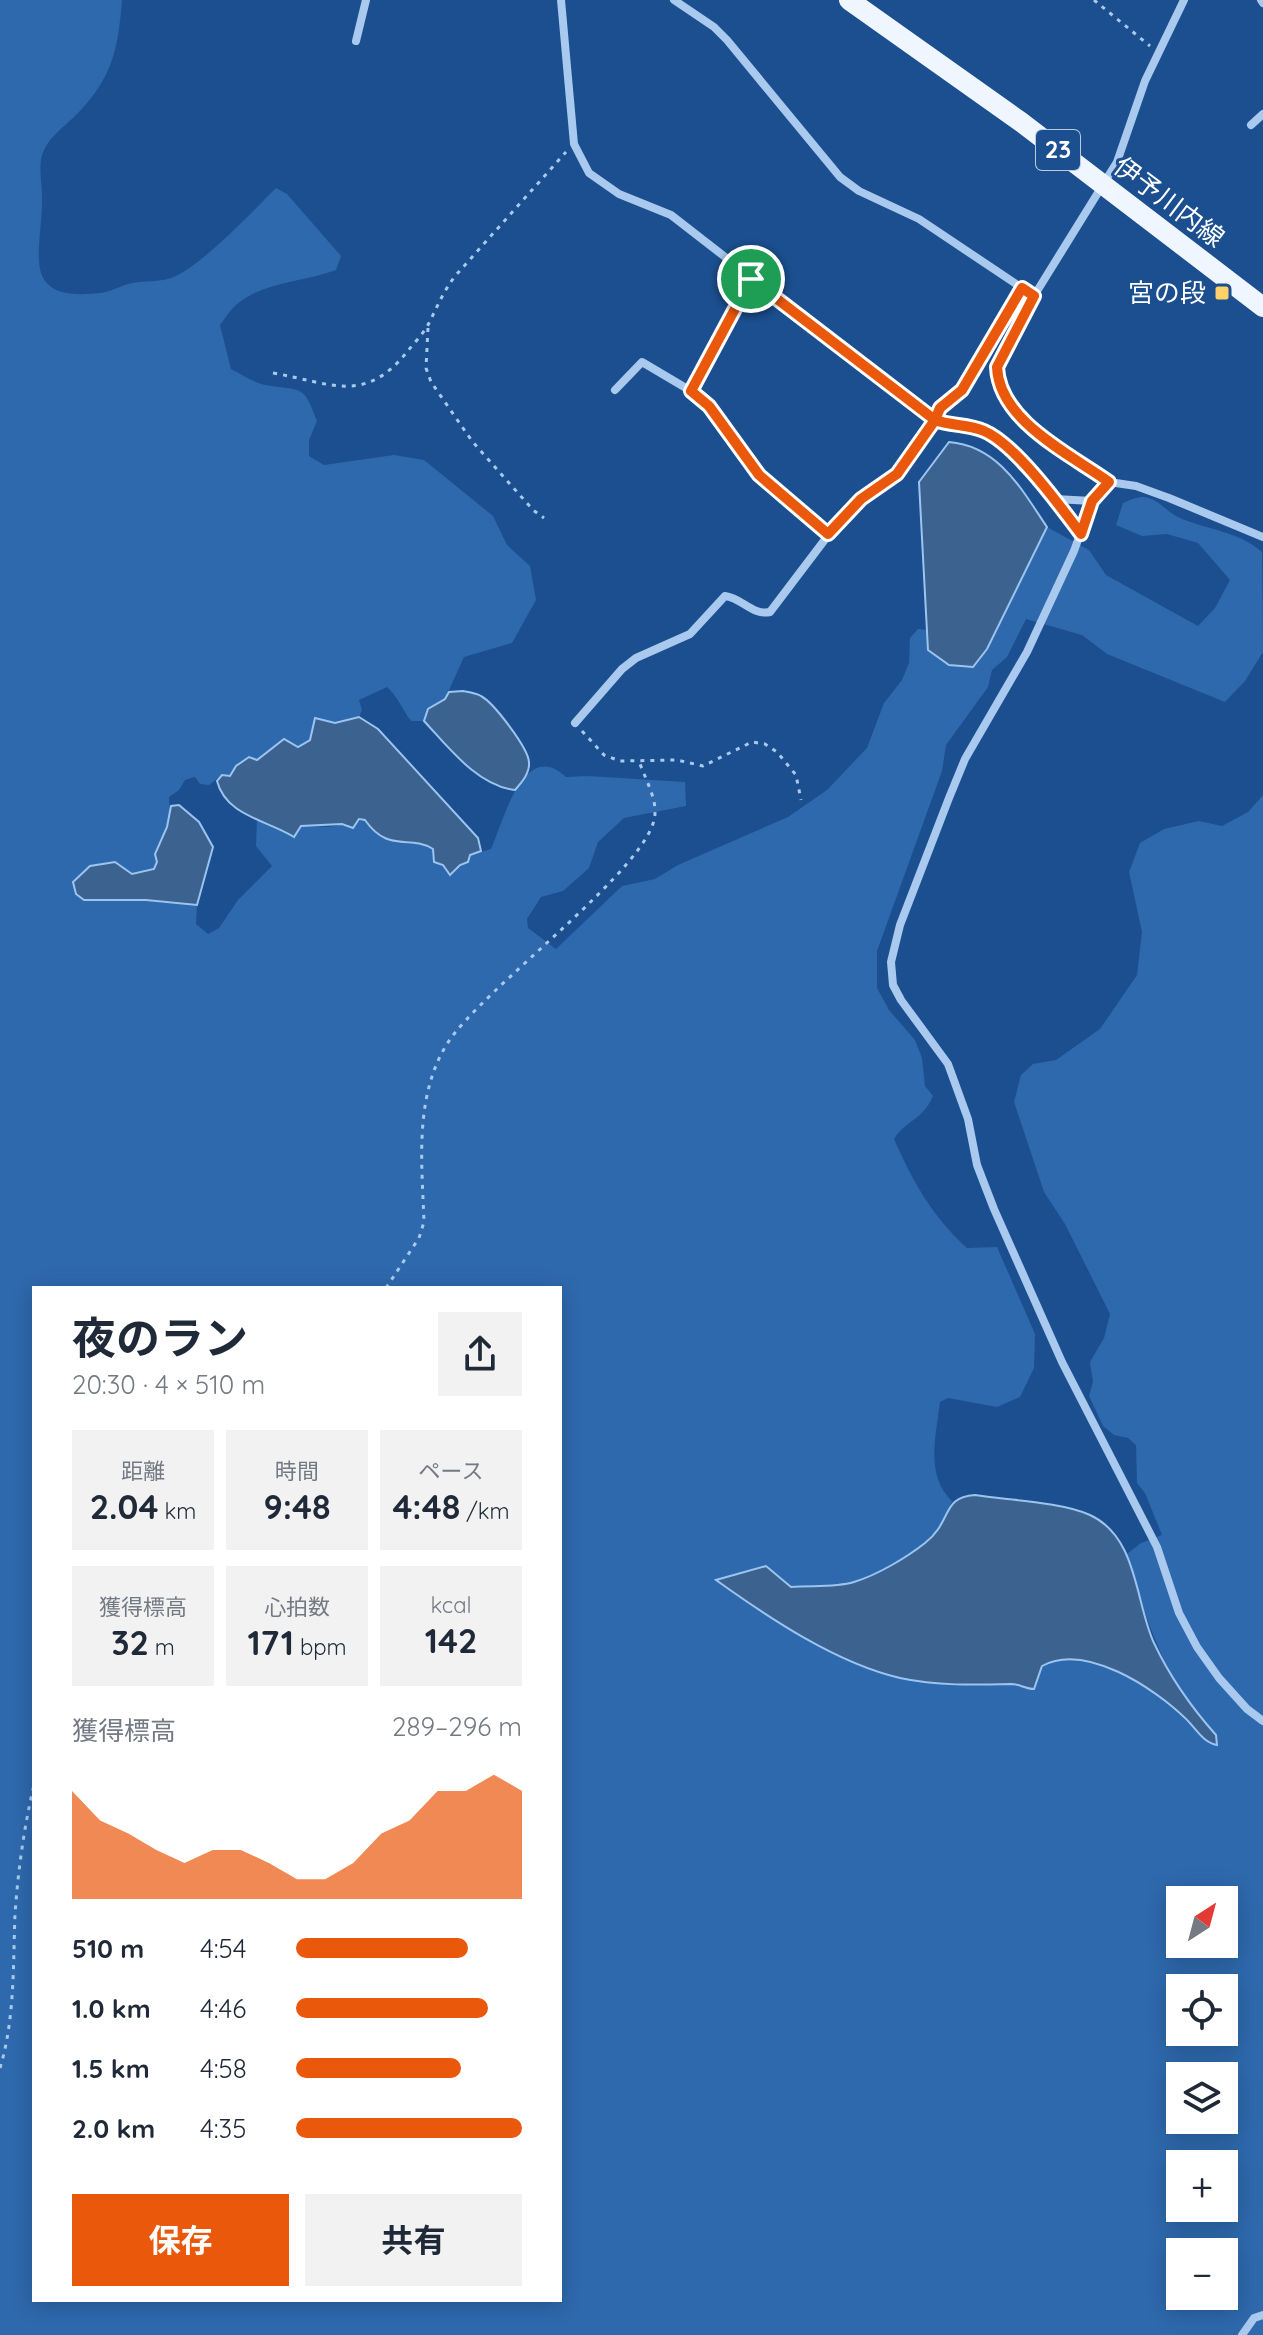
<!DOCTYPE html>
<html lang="ja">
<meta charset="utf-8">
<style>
:root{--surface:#fff;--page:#f2f2f3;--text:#1f2937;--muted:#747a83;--accent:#ea580c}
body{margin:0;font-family:Quicksand,"Noto Sans JP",sans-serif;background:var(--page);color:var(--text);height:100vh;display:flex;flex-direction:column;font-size:30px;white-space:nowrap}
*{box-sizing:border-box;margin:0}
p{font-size:26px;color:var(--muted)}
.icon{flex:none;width:44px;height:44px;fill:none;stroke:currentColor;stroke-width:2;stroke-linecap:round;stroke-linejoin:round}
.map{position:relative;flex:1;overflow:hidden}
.side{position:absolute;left:32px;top:1286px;width:530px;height:1016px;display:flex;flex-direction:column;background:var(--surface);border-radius:0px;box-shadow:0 4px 20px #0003}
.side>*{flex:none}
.needle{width:52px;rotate:36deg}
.tools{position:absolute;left:1166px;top:1886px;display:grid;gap:16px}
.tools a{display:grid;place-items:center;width:72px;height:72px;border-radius:0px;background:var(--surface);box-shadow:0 4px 20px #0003;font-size:40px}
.pin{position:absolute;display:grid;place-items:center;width:68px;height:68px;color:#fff;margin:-34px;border:4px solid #fff;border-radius:50%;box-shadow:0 2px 8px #0007}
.round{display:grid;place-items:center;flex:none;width:84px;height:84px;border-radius:0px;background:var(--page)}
.head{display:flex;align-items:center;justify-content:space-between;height:136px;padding:0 40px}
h1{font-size:44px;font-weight:700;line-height:60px}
.metrics{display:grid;grid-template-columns:repeat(3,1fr);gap:12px;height:136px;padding:8px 40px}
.metrics div{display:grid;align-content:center;border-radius:0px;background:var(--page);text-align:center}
.metrics b{font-size:34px;font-weight:700}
.metrics small{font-size:22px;font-weight:400}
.metrics p{font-size:22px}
.chart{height:224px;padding:16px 40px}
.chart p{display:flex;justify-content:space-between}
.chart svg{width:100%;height:144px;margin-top:8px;fill:var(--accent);opacity:.7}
.button{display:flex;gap:16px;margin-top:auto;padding:16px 40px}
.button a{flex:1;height:92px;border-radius:0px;background:var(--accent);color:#fff;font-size:32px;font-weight:700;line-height:92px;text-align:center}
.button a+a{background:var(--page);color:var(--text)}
ul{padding:0 40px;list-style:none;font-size:26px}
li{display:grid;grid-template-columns:128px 96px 1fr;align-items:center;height:60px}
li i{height:20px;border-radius:10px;background:var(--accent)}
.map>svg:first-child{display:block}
</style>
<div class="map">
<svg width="1263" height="2335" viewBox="0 0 1263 2335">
<rect width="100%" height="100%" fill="#1b4f8f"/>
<path fill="#2e69ad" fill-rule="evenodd" d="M0,0H122C118,52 111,81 73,118C60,130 48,138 42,155C38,169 43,188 42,203C41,256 20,302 100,293C110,292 118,287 128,284C143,280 162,283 176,276C206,261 251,213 276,188L287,194L341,256L336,270C304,282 262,282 236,305C230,310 225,319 220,325L231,369C241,374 254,383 266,385C301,392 303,382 317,421L309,440V456L324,465L394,455L424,460L493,516L507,545L530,566L536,600L512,643L464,657L445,699L428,709L424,721H411C402,709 398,697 387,687L359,700L362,710L359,717L335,723L298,747L284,739L257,761L249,757L230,776L222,775L209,785L200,784L195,777L185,780L179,790L169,797L170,817L155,854L157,862L154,869L132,874L146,900L197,905L196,924L208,934L219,928L238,900L272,866L256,846L257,819L294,836L301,826L329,827L365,820L395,843L425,844L434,849V862L460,865L469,855L491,849C503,823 523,737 566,777L587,776L685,782L686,806L624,818L598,842L589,868L563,891L541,897L527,919L528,928L556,949L622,886L655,879L678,865L788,817L827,790L867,748L884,703L902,680L909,663L910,638L918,629L928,630L929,650L956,666L987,649L1047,527L1089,550L1106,575L1198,626L1215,608L1230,580L1198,543L1167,534L1142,536L1116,525L1123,503C1128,501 1136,497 1142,497C1158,497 1167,513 1180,518C1208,530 1238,531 1262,552L1263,652L1245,681L1225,702L1107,654L1082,635L1026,619L1007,657L992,670L988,687L946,745L942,771L877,951V988L889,1010L915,1040L922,1058L925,1086L933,1096C923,1120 906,1120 894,1139C913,1182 932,1216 967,1248L997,1247L1035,1334L1034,1368L1020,1397L997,1407L948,1398L940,1402C936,1436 925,1476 952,1501C942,1539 891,1571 854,1582C834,1588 811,1585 791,1587L766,1566L717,1580L778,1623L842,1656L979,1685L1036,1683L1042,1666C1097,1636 1175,1707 1210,1744L1216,1735C1165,1680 1147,1625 1127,1554L1141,1543L1162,1535L1145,1493L1137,1483L1136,1445L1128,1438L1114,1435L1103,1426L1089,1396L1093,1382L1090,1362L1104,1338L1110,1314L1065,1224L1044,1192L1014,1102L1021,1075L1033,1064L1056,1060L1100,1029L1137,975L1142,932L1129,872L1140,843L1164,829L1199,821L1222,826L1248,812L1263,795V2335H0ZM34,1288H560V2300H34ZM1180,1900H1224V1944H1180ZM1180,1988H1224V2032H1180ZM1180,2076H1224V2120H1180ZM1180,2164H1224V2208H1180ZM1180,2252H1224V2296H1180Z"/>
<g fill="#3c6290" stroke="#9cc4f0" stroke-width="2">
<path d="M949,442C999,446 1022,490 1047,527L987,649L973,667L949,665L928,650L919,482Z"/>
<path d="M463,691C469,692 476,693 481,696C494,703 528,748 529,762C530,773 522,782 515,790C478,786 449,748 424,721L428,709L445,699L449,692Z"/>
<path d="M359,717L378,729L478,838L481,851L470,855L468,862L460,865L450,875L443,865L434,862L433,849C409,834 389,854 365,820L359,819L353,828L342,824L301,826L294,837C267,820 226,816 217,781L222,775L230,776L236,766L249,757L257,760L284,739L298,747L310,740L315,718L335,723Z"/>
<polygon points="179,805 199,822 213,847 197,905 146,900 84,900 76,894 73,882 90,866 115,862 132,874 154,869 157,862 155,854 167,827 171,806"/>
<path d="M975,1495C1006,1500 1063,1502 1090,1515C1138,1537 1135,1602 1154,1643C1170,1677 1191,1707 1216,1735L1217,1745C1203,1743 1195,1727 1185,1718C1154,1688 1085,1642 1042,1666L1034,1689C1025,1689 1020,1684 1011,1684C974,1685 937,1686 900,1678C836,1663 769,1618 716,1580L766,1566L791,1587C811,1585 834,1588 854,1582C877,1575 906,1558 925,1543C953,1521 941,1497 975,1495Z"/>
</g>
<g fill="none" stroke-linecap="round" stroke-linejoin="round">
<g stroke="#a9c9ee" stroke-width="3" stroke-dasharray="4 6" stroke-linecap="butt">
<polyline points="1094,0 1150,46"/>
<polyline points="428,328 426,368 431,382 472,441 533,510 544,518"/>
<path d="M273,373C331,383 364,405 407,352C414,343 424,333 429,323C438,305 444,290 456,275L566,152"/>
<polyline points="582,731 604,755 620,761 677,760 703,766 752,742 765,744 777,752 796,775 801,800"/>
<path d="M386,1288L419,1238L424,1222C422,1164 414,1097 447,1044C481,989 655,865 655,813C656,797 644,776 639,761"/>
<path d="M0,2068C15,2019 13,1964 15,1914C18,1871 24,1827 34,1785"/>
</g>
<g stroke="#a9c9ee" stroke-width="8">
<polyline points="561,0 574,144 589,173 619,194 671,215 935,420 985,431 1004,445 1055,499 1092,501 1109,482"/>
<polyline points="674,0 714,27 727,40 840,177 859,191 919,219 1034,296"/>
<polyline points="1184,0 1145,81 1117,162 1034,296 997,367 998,379 1004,394 1026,423 1109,482 1136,486 1169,498 1263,537"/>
<polyline points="1261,0 1263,3"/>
<polyline points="356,41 366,0"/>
<polyline points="1251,125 1263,114"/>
<polyline points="615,390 642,362 691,391 709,406 759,475 828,534"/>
<polyline points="691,391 751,279"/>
<polyline points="1055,499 1081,534"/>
<polyline points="1092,501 1074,551 1027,652 965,759 949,798 900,925 891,962 893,985 901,1000 948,1064 968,1119 977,1165 994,1209 1062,1362 1157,1547 1179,1613 1197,1647 1219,1678 1247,1709 1263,1721"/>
<path d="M575,723L622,669L636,658L690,634L725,596C742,598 753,616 770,612L839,521L861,499L897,474L935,420L940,408L962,390L1022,288"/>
<polyline points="1242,2335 1254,2318 1263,2315"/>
</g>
<polyline stroke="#f0f6ff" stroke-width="20" points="849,0 1021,122 1263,307"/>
</g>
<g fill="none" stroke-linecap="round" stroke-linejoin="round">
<defs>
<path id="route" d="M751,279L691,391L709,406L759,475L828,534L861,499L897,474L935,420C951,426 968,424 984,431C1015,444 1060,506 1081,534L1092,501L1109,482C1070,454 999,421 997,367L1034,296L1022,288L962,390L940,408L935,420L751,279"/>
</defs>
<use href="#route" stroke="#fff" stroke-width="16"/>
<use href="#route" stroke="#ea580c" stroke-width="10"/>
</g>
<rect fill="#ffd166" stroke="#1b4f8f" stroke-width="3" x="1214" y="285" width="16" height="16" rx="4"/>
<g text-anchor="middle" stroke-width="6" stroke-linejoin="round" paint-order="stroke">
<rect fill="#1b4f8f" stroke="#bbcadd" stroke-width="2" x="1036" y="130" width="44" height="40" rx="6"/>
<g font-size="24" font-weight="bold" fill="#fff">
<text x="1058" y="158">23</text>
</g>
<g font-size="26" fill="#fff" stroke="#1b4f8f">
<text transform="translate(1169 202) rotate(37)" y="9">伊予川内線</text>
</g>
<g font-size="26" fill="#fff" stroke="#1b4f8f" text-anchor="end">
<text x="1206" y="302">宮の段</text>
</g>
</g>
</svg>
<div class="tools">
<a><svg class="needle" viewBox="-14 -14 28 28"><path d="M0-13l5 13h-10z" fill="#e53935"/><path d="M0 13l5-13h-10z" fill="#747a83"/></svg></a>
<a><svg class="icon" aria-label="locate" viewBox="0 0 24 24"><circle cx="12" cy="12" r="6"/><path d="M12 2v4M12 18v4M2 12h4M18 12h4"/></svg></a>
<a><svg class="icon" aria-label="layers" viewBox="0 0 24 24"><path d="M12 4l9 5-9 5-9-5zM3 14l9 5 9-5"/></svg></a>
<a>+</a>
<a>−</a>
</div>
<div class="pin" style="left:751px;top:279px;background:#1e9e55"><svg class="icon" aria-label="arrive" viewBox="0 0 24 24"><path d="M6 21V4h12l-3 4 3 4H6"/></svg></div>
<section class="side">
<div class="head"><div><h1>夜のラン</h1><p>20:30 · 4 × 510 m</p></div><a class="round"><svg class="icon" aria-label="share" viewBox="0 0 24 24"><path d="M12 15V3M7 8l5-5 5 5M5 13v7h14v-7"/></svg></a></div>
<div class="metrics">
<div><p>距離</p><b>2.04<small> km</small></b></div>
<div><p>時間</p><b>9:48</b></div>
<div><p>ペース</p><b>4:48<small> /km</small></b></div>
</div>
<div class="metrics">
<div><p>獲得標高</p><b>32<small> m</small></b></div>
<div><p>心拍数</p><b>171<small> bpm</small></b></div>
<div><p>kcal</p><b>142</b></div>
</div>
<div class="chart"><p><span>獲得標高</span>289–296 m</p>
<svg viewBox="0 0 160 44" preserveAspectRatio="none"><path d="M0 44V11L10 20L20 24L30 29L40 33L50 29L60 29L70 33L80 38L90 38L100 33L110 24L120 20L130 11L140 11L150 6L160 11V44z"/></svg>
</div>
<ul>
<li><b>510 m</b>4:54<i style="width:76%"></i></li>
<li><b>1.0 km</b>4:46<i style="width:85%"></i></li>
<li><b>1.5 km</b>4:58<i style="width:73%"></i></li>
<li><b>2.0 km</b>4:35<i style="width:100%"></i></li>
</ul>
<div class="button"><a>保存</a><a>共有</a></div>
</section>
</div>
